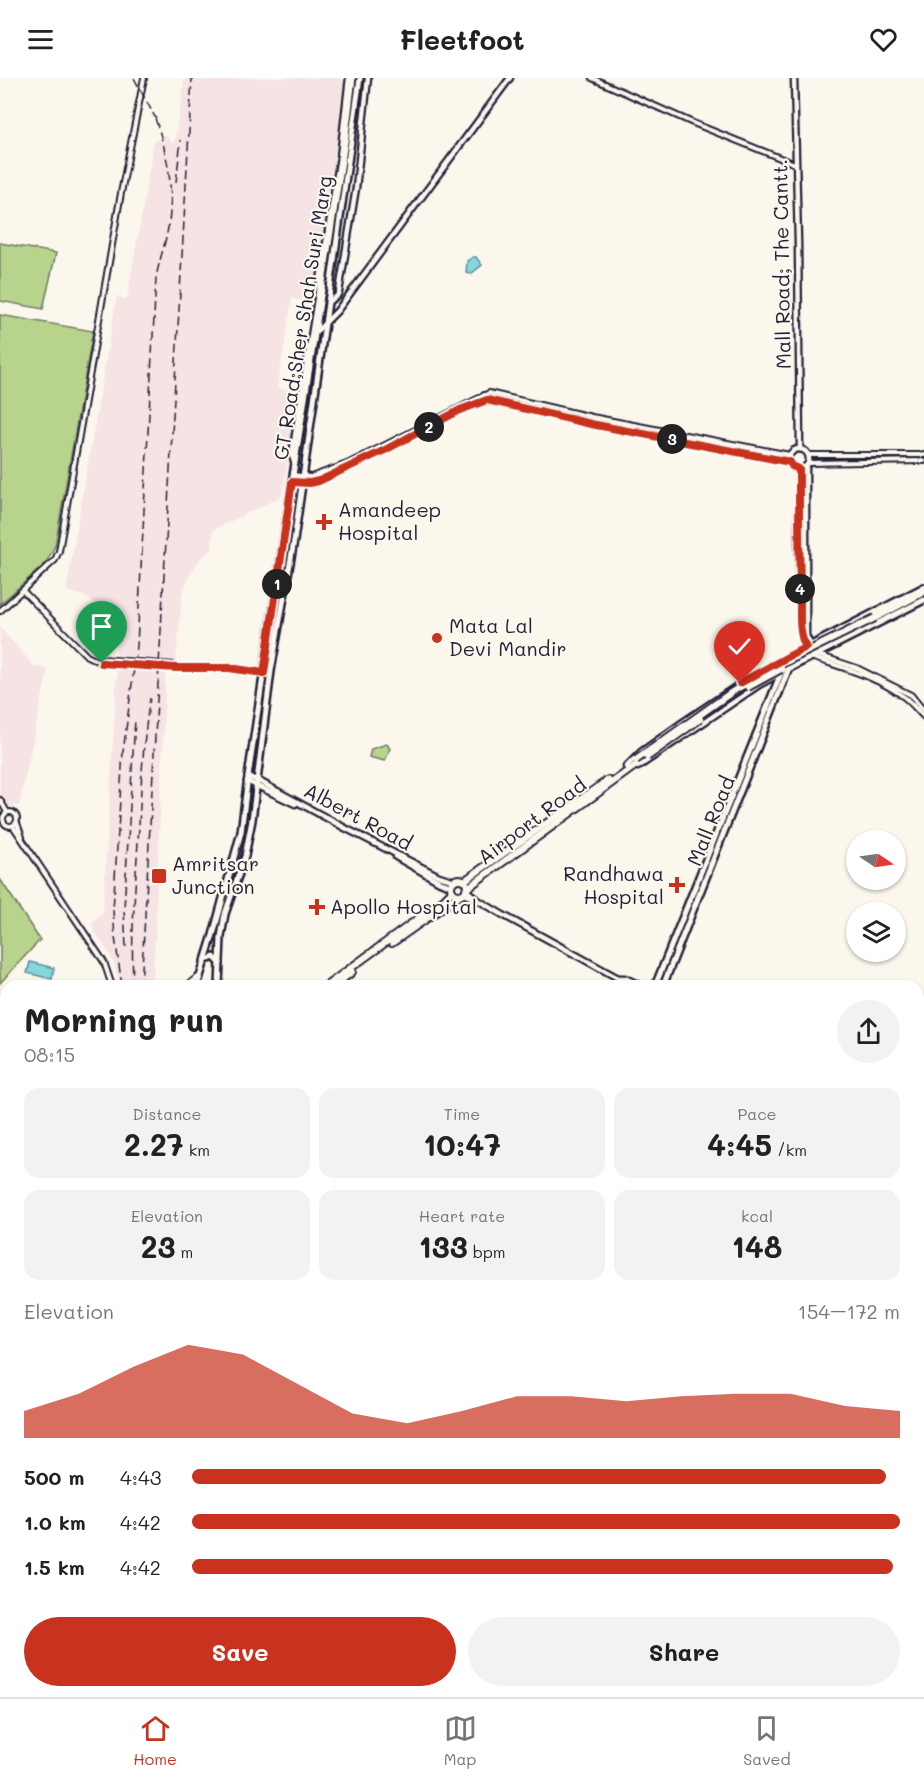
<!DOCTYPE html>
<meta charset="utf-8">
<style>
:root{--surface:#fff;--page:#f2f2f2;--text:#222;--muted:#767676;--line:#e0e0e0;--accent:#c8321e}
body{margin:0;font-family:Mali,sans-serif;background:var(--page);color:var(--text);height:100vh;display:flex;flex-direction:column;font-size:22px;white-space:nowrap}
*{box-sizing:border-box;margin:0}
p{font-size:20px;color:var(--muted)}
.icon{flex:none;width:33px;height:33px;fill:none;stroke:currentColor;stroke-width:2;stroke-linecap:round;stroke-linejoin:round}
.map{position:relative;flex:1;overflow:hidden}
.details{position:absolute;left:0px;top:902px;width:924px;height:718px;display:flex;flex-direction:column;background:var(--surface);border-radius:18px 18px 0 0;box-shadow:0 2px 4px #0004}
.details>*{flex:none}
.needle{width:39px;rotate:103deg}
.fabs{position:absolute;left:846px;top:752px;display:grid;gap:12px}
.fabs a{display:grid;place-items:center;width:60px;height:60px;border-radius:50%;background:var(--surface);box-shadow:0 2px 4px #0004;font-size:30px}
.pin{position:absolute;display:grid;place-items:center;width:51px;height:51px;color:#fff;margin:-62px -26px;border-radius:50% 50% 50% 0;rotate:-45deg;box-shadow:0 0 6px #0007}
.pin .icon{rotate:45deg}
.km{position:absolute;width:30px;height:30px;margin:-15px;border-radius:50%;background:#222;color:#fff;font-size:16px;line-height:30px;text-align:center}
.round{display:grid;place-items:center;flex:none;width:63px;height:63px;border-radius:32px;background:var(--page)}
.headline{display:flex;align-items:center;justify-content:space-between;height:102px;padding:0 24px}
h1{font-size:33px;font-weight:800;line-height:45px}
.metrics{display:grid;grid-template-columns:repeat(3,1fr);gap:9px;height:102px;padding:6px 24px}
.metrics div{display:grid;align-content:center;border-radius:15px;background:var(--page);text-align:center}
.metrics b{font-size:30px;font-weight:800}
.metrics small{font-size:16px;font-weight:400}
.metrics p{font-size:16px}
.chart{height:168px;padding:12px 24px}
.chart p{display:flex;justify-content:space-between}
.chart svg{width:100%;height:108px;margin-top:6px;fill:var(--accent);opacity:.7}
.action{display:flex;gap:12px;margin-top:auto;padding:12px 24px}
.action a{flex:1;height:69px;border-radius:36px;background:var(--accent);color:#fff;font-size:24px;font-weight:800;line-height:69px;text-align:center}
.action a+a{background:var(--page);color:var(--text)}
ul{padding:0 24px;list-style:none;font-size:20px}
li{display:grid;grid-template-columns:96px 72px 1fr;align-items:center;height:45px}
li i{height:15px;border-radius:8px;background:var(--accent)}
header{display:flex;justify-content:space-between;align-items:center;height:78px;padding:0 24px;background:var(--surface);font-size:27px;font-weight:800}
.tabs{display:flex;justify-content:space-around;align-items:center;height:84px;border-top:2px solid var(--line);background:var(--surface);font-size:16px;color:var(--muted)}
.tabs a{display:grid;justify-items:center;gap:3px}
.tabs .current{color:var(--accent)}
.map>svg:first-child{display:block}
</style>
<header><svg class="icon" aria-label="menu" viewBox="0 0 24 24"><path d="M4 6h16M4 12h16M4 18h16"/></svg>Fleetfoot<svg class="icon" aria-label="heart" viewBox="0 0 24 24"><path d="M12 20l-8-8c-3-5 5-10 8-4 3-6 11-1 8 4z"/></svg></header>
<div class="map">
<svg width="924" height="1619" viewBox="0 0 924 1619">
<rect width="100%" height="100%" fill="#fbf7ec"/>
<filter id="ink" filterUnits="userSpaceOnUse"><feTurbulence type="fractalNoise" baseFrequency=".0167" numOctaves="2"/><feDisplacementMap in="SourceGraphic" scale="12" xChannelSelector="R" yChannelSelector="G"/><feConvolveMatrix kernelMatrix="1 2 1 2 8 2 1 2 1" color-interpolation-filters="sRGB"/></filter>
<g filter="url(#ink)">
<g fill="#f6e3e3">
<polygon points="185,0 342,0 345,8 314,225 292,221 277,310 299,314 282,418 213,452 212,471 201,480 190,496 182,516 176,584 166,584 153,907 119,907 119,901 111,878 93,851 92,845 103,833 117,598 115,539 84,518 66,513 117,218 127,222 154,64 166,57 172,65 175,62"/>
<polygon points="0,550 34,588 48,591 19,727 9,730 0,715"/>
</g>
<g fill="#b8d38b" stroke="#6d7a63" stroke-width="1.5">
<polygon points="0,165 56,175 43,231 0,223"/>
<polygon points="0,237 93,253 55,468 46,485 0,526"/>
<polygon points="387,666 390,671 385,683 369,679 371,671"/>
<polygon points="0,801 40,862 0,905"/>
<polygon points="321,1614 366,1614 364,1619 333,1619"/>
</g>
<g fill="#85d7dd" stroke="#5d8f9c" stroke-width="1.5">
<polygon points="473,179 476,179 482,187 471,196 466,195 467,183"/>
<polygon points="30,884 54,890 52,901 27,895"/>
</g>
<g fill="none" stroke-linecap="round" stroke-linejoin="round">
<defs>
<g id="tertiary">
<polyline points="592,0 693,45 795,86"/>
<polyline points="484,317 487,323 591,346 790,384"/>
<polyline points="809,377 924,377"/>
<polyline points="808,385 924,383"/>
<polyline points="293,397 311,399 347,386 489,315 592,339 790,377"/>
<polyline points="292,404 311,405 319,403 385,372 460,332 487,323"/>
<polyline points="23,513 87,578 102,585"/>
<polyline points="0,533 55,482 59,473 121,115 144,0"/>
<polyline points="818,577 857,590 911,617 924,633"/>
<path d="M811,579C843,590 876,598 904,619C911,624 917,632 924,639"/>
<polyline points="177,590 229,590 264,595"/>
<polyline points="0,722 7,734"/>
<circle cx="10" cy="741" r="7"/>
<polyline points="17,745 22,759"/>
<polyline points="13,748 104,884 112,908"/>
<polyline points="918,1057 924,1060"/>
<polyline points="918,1063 924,1066"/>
<polyline points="918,1560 924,1561"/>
<polyline points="0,1576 6,1587"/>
<polyline points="23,1614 26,1619"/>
</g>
<g id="secondary">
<polyline points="794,0 798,164 800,371"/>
<polyline points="328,224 337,218 339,214 356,110 368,0"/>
<polyline points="316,254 337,233 510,0"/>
<circle cx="799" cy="381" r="10"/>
<polyline points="295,386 292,378 293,370 340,79 349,0"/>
<polyline points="806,388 806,558 812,570"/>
<polyline points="799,391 798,461 801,553 804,566 811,579"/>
<polyline points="765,591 790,578"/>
<polyline points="626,689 641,674 683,644 750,599"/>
<polyline points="638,689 759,607 781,595"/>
<polyline points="248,699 257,702 345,750 439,798 455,803"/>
<polyline points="247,703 295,726"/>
<polyline points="396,779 440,804 451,808"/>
<polyline points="466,812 478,822 503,837 618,900 628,908"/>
<polyline points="463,816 478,822"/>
<polyline points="618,900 625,900 642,908"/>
<polyline points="191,908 192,904 200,898"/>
</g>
<g id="primary">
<polyline points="788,591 924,522"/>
<polyline points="204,883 214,879 220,885"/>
<polyline points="197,908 213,857 241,754 248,699 292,404 346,57 353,0"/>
<polyline points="219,908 221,859 225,836 245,778 252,742 271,593 294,463 360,0"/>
<polyline points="655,908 781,595 790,578 924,509"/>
<polyline points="663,908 789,590"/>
<polyline points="0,1099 6,1097"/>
<polyline points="0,1456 6,1456"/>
<polyline points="0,1462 6,1462"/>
<polyline points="274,1614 276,1619"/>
<polyline points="307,1614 316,1619"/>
<polyline points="318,1614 327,1619"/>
<polyline points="266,1619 267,1614"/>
<polyline points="367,1619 369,1614"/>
<polyline points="374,1619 376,1614"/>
</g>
<g id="trunk">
<polyline points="875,540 924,514"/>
<circle cx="459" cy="809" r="8"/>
<polyline points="464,803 608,702"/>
<polyline points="466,811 639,685"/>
<polyline points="392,865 460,817"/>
<polyline points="326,908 441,824 452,813"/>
<polyline points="334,908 352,894"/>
<polyline points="0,1095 6,1093"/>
<polyline points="0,1104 6,1102"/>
<polyline points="0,1343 6,1329"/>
<polyline points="0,1358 6,1345"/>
</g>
</defs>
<use href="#tertiary" stroke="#22223b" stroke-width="8"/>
<use href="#secondary" stroke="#22223b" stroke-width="9"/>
<use href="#primary" stroke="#22223b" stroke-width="10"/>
<use href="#trunk" stroke="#22223b" stroke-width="10"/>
<use href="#tertiary" stroke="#fbf7ec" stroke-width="4"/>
<use href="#secondary" stroke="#fbf7ec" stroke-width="4.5"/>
<use href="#primary" stroke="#fbf7ec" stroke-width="5"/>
<use href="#trunk" stroke="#fbf7ec" stroke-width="6"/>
<g stroke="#22223b" stroke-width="1.5" stroke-dasharray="9 4.5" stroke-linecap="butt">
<polyline points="134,0 156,41"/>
<polyline points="176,104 181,62"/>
<polyline points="126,869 124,831 135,641"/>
<path d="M122,908L115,859L113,832L123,674L137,568L156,200C159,183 165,167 168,150C175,110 167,72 153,35"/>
<path d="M133,908C131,860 135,811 138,764C141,716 142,668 150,620"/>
<polyline points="141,908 192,0"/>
<polyline points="20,1619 22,1614"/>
</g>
<defs>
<g id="tertiary-bridge">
<polyline points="102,581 174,587"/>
<polyline points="102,585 177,590"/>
</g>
<g id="trunk-bridge">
<polyline points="748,609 781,591"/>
<polyline points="647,679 700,641"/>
<polyline points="636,682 732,614 759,597 875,540"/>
</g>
</defs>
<use href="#tertiary-bridge" stroke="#22223b" stroke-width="8" stroke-linecap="butt"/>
<use href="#trunk-bridge" stroke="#22223b" stroke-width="10" stroke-linecap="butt"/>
<use href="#tertiary-bridge" stroke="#fbf7ec" stroke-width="4"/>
<use href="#trunk-bridge" stroke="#fbf7ec" stroke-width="6"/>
</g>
</g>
<g fill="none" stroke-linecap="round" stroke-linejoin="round" filter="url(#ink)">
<defs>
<path id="route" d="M102,585L177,590H229L264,595L292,404L310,405L319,403L385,372L460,332L487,322L591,346L790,384L792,388L799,391C799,430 799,469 800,509C801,526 797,555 806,569L740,605"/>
</defs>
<use href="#route" stroke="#fff" stroke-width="12"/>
<use href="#route" stroke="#c8321e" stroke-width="8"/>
</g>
<g fill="#c8321e" stroke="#fbf7ec" stroke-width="2">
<path d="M321 435h6v6h6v6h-6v6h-6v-6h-6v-6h6z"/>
<circle cx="437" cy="560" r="6"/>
<rect x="151" y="790" width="16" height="16" rx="3"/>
<path d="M674 798h6v6h6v6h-6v6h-6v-6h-6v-6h6z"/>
<path d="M314 820h6v6h6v6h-6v6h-6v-6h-6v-6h6z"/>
</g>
<g text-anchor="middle" stroke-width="4.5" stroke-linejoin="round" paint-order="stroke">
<g font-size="20" fill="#22223b" stroke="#fbf7ec">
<text transform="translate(782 186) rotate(-91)" y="7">Mall Road; The Cantt.</text>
<text transform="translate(303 240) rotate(-81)" y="7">GT Road;Sher Shah Suri Marg</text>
<text transform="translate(358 739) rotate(28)" y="7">Albert Road</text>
<text transform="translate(532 743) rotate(-37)" y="7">Airport Road</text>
<text transform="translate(711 743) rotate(-68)" y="7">Mall Road</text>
</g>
<g font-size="20" fill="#22223b" stroke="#fbf7ec" text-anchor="start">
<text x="338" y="439">Amandeep<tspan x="338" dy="23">Hospital</tspan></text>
<text x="449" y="555">Mata Lal<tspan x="449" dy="23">Devi Mandir</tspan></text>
<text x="172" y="793">Amritsar<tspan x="172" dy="23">Junction</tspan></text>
<text x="664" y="803" text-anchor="end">Randhawa<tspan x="664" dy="23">Hospital</tspan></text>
<text x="330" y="836">Apollo Hospital</text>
</g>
</g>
</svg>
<div class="fabs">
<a><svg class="needle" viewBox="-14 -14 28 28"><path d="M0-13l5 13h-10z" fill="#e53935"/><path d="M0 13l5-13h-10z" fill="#767676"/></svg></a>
<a><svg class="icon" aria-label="layers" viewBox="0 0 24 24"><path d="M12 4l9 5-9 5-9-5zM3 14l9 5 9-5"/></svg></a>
</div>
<div class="pin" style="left:102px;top:585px;background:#1e9e55"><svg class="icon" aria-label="arrive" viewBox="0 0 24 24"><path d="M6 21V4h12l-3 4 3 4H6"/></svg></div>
<div class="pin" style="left:740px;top:605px;background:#d93025"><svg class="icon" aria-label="check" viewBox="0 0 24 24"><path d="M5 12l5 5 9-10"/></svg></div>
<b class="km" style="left:277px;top:506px">1</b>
<b class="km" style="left:429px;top:349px">2</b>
<b class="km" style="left:672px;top:361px">3</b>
<b class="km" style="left:800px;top:511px">4</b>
<section class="details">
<div class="headline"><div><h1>Morning run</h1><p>08:15</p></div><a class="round"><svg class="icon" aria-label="share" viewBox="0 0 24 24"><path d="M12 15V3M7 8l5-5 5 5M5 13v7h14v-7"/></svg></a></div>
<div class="metrics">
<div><p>Distance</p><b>2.27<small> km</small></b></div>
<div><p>Time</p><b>10:47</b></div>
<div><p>Pace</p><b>4:45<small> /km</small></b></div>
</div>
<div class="metrics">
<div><p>Elevation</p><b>23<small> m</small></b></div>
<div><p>Heart rate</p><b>133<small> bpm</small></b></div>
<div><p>kcal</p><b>148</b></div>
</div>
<div class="chart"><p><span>Elevation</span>154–172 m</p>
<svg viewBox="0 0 160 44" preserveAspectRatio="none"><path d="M0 44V33L10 26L20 15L30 6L40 10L50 22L60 34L70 38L80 33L90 27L100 27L110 29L120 27L130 26L140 26L150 31L160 33V44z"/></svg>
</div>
<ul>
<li><b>500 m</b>4:43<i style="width:98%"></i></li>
<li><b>1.0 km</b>4:42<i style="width:100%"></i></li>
<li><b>1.5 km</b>4:42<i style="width:99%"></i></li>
</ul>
<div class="action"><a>Save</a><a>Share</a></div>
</section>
</div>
<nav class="tabs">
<a class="current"><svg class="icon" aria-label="home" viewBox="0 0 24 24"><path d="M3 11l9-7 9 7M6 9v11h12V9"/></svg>Home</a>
<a><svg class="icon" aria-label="map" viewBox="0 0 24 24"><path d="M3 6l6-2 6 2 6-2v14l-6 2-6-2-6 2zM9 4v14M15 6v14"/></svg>Map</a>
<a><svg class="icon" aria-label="saved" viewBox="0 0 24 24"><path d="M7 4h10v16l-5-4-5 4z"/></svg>Saved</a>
</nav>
